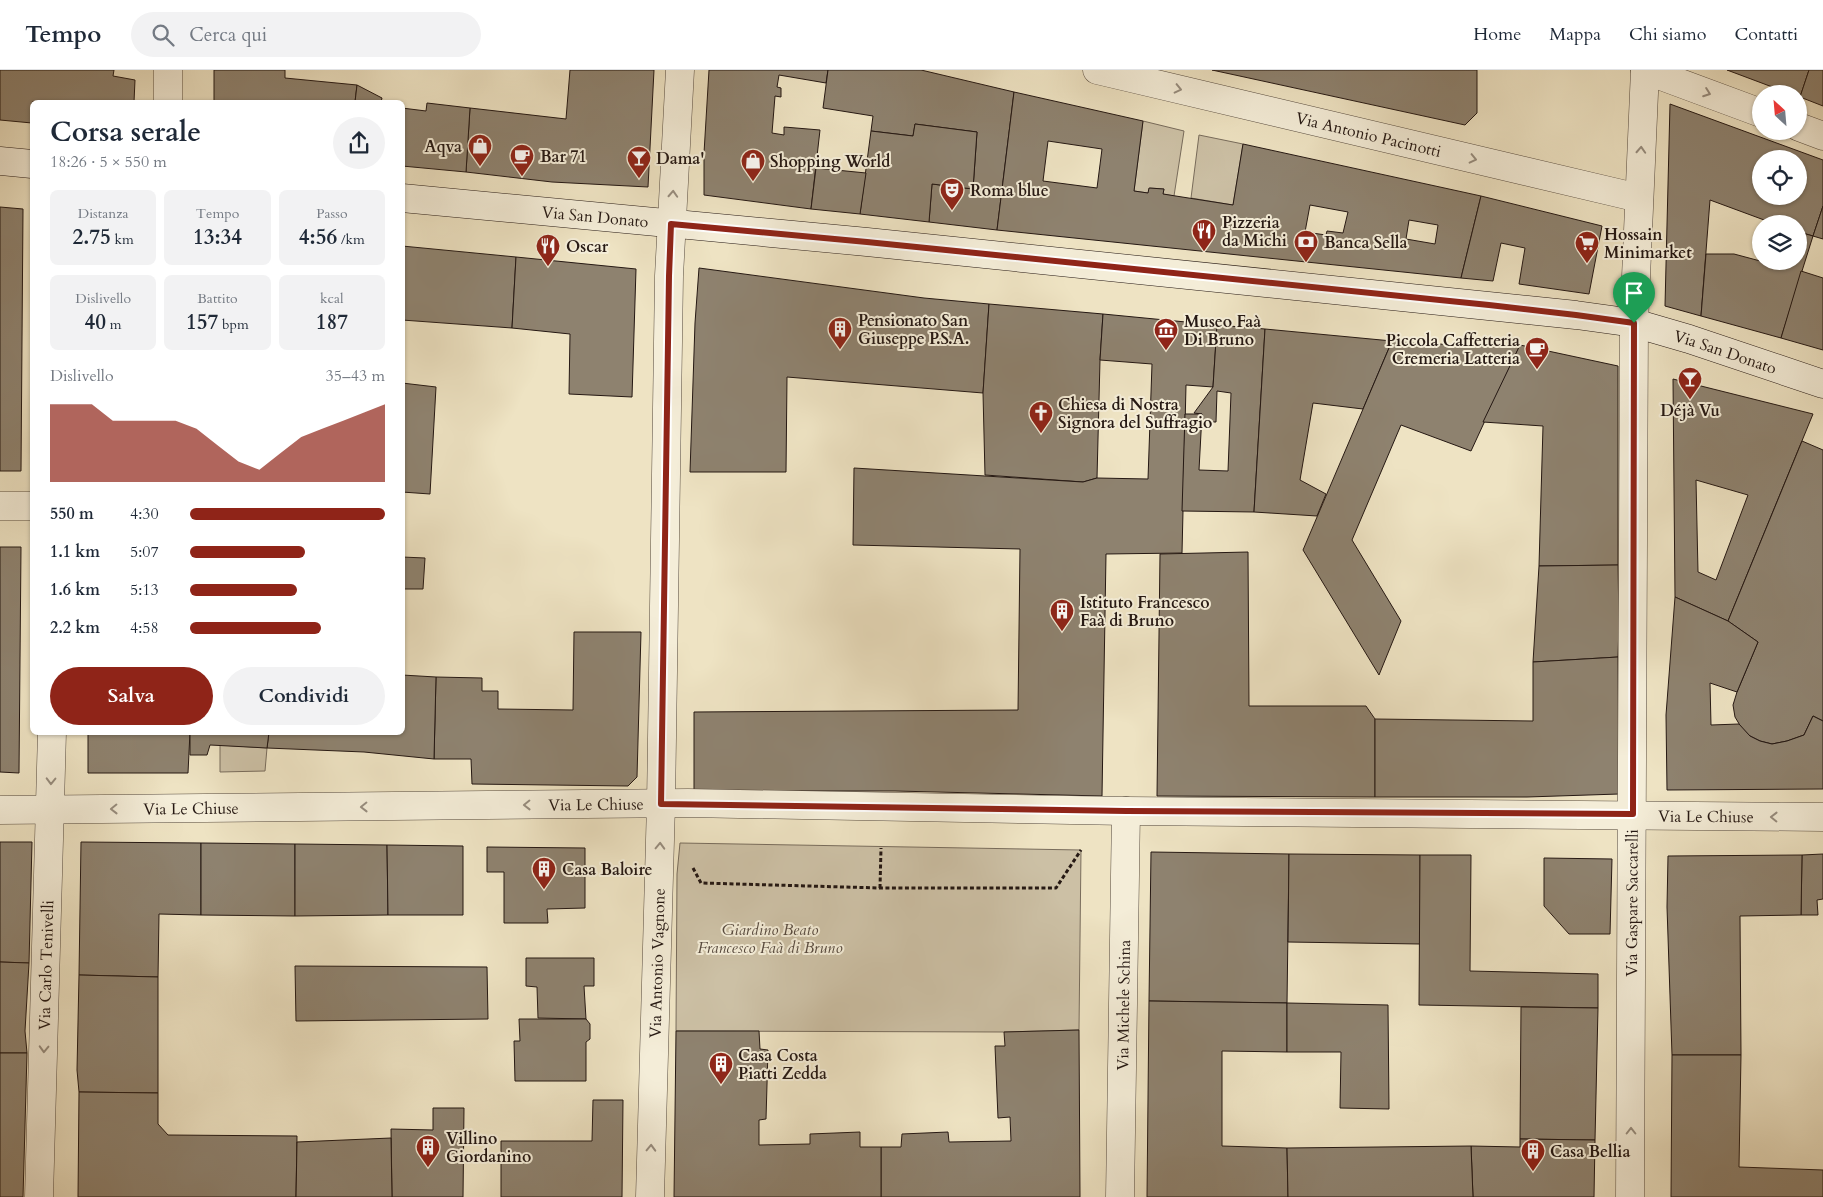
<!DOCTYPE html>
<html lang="it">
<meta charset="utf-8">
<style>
:root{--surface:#fff;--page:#f2f2f3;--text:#1f2937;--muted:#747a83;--line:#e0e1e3;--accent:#8f2418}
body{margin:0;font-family:Cardo,serif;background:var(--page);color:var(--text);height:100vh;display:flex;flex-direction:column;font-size:19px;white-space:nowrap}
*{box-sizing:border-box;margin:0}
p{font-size:16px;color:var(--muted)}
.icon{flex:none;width:28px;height:28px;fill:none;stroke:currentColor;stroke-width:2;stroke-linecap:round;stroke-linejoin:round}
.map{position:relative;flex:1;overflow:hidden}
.side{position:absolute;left:30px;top:30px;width:375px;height:635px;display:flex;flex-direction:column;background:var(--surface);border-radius:8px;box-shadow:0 1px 4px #0004}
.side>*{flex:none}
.needle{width:32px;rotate:334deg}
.controls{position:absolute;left:1752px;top:15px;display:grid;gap:10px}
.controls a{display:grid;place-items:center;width:55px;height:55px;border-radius:50%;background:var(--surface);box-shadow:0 1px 4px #0004;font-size:25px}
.pin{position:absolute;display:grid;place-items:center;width:42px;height:42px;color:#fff;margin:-51px -21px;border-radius:50% 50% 50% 0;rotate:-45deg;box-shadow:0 0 5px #0007}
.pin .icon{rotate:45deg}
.round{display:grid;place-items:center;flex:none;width:52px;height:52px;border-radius:26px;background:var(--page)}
.overview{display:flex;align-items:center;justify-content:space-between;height:85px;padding:0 20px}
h1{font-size:28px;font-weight:800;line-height:38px}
.metrics{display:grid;grid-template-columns:repeat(3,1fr);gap:8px;height:85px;padding:5px 20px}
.metrics div{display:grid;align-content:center;border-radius:8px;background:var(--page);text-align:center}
.metrics b{font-size:21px;font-weight:800}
.metrics small{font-size:14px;font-weight:400}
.metrics p{font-size:14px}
.chart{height:140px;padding:10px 20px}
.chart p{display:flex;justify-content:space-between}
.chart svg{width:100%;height:90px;margin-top:5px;fill:var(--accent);opacity:.7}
.cta{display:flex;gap:10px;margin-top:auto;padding:10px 20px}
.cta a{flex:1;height:58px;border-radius:30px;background:var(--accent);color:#fff;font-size:20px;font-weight:800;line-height:58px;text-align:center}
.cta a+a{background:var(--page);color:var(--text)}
ul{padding:0 20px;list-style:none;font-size:16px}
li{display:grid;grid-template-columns:80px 60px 1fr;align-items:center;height:38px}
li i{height:12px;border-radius:6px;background:var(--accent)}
header{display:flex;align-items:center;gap:30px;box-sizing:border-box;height:70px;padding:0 25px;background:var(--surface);border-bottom:1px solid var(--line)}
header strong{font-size:24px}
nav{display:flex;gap:28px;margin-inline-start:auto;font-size:18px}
.search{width:350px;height:45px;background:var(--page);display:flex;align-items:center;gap:12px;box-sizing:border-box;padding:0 18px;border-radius:28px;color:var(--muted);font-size:19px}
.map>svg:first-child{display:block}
</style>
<header>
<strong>Tempo</strong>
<div class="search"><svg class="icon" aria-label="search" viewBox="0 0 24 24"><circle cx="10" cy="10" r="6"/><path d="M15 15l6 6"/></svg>Cerca qui</div>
<nav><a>Home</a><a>Mappa</a><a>Chi siamo</a><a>Contatti</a></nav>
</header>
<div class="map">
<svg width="1823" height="1127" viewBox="0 0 1823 1127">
<rect width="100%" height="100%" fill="#eee3c3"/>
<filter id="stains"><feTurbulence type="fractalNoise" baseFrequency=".004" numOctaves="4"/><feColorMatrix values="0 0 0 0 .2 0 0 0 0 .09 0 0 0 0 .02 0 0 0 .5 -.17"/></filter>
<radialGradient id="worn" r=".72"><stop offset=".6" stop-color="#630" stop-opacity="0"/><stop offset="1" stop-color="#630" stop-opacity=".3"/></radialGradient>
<g fill="#ccc0a5" stroke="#786c5c">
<polygon points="1143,51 1184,61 1174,126 1163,124 1164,119 1150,118 1148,123 1134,121"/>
<polygon points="1199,65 1243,74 1233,135 1191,128"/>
<polygon points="220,675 267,678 265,701 220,702"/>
<polygon points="680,773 1081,780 1079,960 1004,962 676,961 677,804"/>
</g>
<g fill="#8e826f" stroke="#251813" fill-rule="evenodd">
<polygon points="0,0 114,0 113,6 135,10 134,32 32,32 32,53 0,50"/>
<polygon points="214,0 285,0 285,8 357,15 355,32 214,32"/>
<polygon points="570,0 654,0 648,117 552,112 466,102 470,38 566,49"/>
<polygon points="709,0 828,0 826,13 779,5 777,17 781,18 781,27 775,26 772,63 784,65 784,57 820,60 811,139 704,125 704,83"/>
<polygon points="828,0 921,0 1014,22 997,160 929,152 932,114 973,119 977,62 915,54 913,66 871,61 873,46 823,38"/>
<polygon points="1212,0 1477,0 1477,43 1465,55"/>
<polygon points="1727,0 1809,0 1800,27 1799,24 1791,24"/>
<polygon points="1809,0 1823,0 1823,36 1800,27"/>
<polygon points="357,15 382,28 381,32 355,32"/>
<path d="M1014,22L1143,51L1134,121L1148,123L1149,118L1164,119L1163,124L1233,135L1243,74L1481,126L1461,208L997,160ZM1048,71L1102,79L1097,118L1043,111ZM1310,135L1348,142L1343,163L1327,161L1326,165L1305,162ZM1409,150L1438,155L1435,174L1406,169Z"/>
<polygon points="427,33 470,38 466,102 402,96 402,38 426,41"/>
<path d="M1670,34L1823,90V136L1813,166L1799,162V154H1775L1710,130L1701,246L1665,236ZM1761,89H1799V126H1761Z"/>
<polygon points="915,54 977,62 973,119 932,114 929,152 860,144 871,61 913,66"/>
<polygon points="816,98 866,103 860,144 811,139"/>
<polygon points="1481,126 1602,156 1589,224 1519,214 1525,178 1501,173 1493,211 1461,208"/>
<polygon points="1823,136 1823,169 1813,166"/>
<polygon points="0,137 23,139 21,401 0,401"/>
<polygon points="1799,162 1813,166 1781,268 1701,246 1706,184 1734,184 1779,196 1781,191 1799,191"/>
<polygon points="402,176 516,187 512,258 402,250"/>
<polygon points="516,187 636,199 632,327 569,324 570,264 512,258"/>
<polygon points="699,198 924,228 989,234 983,323 787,307 786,402 690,402 695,253"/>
<polygon points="1801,201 1823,208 1823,280 1781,268"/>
<polygon points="989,234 1103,244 1100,290 1097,408 1083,412 985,405 983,323"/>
<polygon points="1103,244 1217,255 1213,317 1186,315 1182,483 1106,484 1102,726 895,721 694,721 694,642 1018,640 1020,479 853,475 854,398 1083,412 1097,408 1148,409 1152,294 1100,290"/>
<polygon points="1217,255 1265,259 1254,442 1182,441 1185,344 1202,344 1199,400 1228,401 1231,323 1217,321 1216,352 1202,352 1202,344 1194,343 1213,317"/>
<polygon points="1265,259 1392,271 1363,339 1313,333 1300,410 1326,424 1317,446 1254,442"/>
<polygon points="1392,271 1428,274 1520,275 1471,381 1401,355 1352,470 1401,551 1379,605 1303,480"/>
<polygon points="1520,275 1618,296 1618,495 1539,496 1543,356 1483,352"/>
<path d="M1673,309L1813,344L1728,551L1675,527ZM1696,410L1748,425L1716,510L1698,502Z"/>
<polygon points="402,313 436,317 430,424 402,422"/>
<polygon points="1802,371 1823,380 1823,651 1813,646 1804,665 1787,671 1772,674 1760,671 1750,666 1741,657 1735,647 1733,635 1737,622 1758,572 1728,551"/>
<polygon points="0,477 21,477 19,703 0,702"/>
<polygon points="1248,482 1249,636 1366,636 1375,649 1375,727 1157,726 1160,484"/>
<polygon points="402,487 425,488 423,519 402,519"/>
<polygon points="1618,495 1619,553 1618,587 1533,592 1539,496"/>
<polygon points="1675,527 1728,551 1758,572 1737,622 1710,613 1711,655 1739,654 1750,666 1760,671 1772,674 1787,671 1804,665 1813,646 1823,651 1823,719 1667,720 1666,645"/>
<polygon points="574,562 641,562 637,707 628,716 472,714 471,689 434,689 436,607 482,608 482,621 498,621 498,639 573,640"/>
<polygon points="1618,587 1619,724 1527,727 1375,727 1375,649 1533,651 1533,592"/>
<polygon points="402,605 436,607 434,689 364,682 267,678 269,662 402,662"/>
<polygon points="88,662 190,662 188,703 88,703"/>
<polygon points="190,662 269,662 267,678 210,675 207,685 190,685"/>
<polygon points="0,772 32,772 29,893 0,892"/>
<polygon points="81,772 201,773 201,845 159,844 158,907 79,905"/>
<polygon points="201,773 295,774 295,846 201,845"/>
<polygon points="295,774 387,775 388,845 295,846"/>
<polygon points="387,775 463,776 463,845 388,845"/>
<polygon points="487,777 585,778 585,838 547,839 548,853 504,853 504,802 487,802"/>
<polygon points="1151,782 1289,784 1287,933 1149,931"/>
<polygon points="1289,784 1420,785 1420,874 1288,872"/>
<polygon points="1823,784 1823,829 1817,830 1818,845 1801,845 1802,785"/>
<polygon points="1420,785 1471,785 1470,901 1598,904 1598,938 1419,935"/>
<polygon points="1802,785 1801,845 1740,846 1741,985 1672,985 1667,837 1668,786"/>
<polygon points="1544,788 1612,789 1610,864 1569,864 1544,836"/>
<polygon points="526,888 594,888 594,916 584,916 586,949 538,948 537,917 526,916"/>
<polygon points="0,892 29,893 25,961 27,983 0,983"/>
<polygon points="295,896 487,897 488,949 296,951"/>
<polygon points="79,905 158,907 158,1023 79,1022 77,1000"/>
<polygon points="1149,931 1287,933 1287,982 1222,981 1222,1076 1287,1078 1288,1127 1147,1127"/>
<polygon points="1287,933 1388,935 1389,1039 1340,1038 1341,982 1287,982"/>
<polygon points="1521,937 1598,938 1595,1070 1520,1069"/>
<polygon points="519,949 586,949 590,954 590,969 586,972 586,1011 515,1011 514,971 520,971"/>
<polygon points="1079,960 1080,1127 881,1127 881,1077 901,1077 902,1064 948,1062 949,1072 1011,1071 1010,1047 998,1048 995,976 1005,976 1004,962"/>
<polygon points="676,961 759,961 760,979 768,980 766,1049 759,1050 759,1075 810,1074 810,1064 860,1062 860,1077 881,1077 881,1127 674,1127"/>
<polygon points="0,983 27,983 23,1127 0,1127"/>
<polygon points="1672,985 1741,985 1739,1097 1823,1100 1823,1127 1671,1127"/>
<polygon points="79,1022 158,1023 158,1054 168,1065 297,1066 296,1127 78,1127"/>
<polygon points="593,1030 623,1030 622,1127 501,1127 501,1071 592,1071"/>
<polygon points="433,1038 464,1038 463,1127 392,1127 391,1059 433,1060"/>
<polygon points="391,1068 392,1127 296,1127 297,1072"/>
<polygon points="1520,1069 1595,1070 1594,1127 1473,1127 1471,1076 1520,1077"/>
<polygon points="1471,1076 1473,1127 1288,1127 1287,1078"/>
</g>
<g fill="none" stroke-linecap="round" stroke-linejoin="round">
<defs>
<g id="street">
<path id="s1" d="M1097,0L1639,128"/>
<polyline points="1645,0 1761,43"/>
<polyline points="168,32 168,0"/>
<polyline points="1799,57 1823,66"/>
<polyline points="0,436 32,436"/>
<path id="s2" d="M0,740L688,733L1126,741L1823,747"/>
<path id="s3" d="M39,1127L52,662"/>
<path id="s4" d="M650,1127L661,734L669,206L680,0"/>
<path id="s5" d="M1120,1127L1126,741"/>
<path id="s6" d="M1630,1127L1634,253L1645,0"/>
</g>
<g id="secondary">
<polyline points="0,91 32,94"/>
<path id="s7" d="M402,128L867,172L1576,245L1634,253L1689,269L1823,314"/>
</g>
</defs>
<use href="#street" stroke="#574b3f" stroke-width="29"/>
<use href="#secondary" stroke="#251813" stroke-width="29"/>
<g stroke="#251813" stroke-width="3" stroke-dasharray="4 2.5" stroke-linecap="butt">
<polyline points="693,798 701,813 880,818 1056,818 1081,780"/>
<polyline points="880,818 881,778"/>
</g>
<use href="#street" stroke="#f4edd8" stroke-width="28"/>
<use href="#secondary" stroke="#f4edd8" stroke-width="28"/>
</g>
<defs><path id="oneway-chevron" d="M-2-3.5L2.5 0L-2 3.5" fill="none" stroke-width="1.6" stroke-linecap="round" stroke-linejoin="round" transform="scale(1.25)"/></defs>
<g stroke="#978d7f">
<use href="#oneway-chevron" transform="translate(1178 19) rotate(13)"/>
<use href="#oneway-chevron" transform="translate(1707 23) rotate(20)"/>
<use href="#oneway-chevron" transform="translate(1641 80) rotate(-87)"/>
<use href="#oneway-chevron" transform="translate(1473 89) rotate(13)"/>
<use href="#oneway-chevron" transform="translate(673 124) rotate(-87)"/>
<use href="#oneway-chevron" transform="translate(51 711) rotate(91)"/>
<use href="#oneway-chevron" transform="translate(527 735) rotate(179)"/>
<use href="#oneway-chevron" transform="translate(364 737) rotate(179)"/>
<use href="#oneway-chevron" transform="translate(114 739) rotate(179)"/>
<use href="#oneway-chevron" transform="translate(1774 747) rotate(-179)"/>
<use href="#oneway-chevron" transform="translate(660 776) rotate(-88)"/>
<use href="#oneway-chevron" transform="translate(44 979) rotate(92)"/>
<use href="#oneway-chevron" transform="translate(1631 1061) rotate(-90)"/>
<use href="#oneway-chevron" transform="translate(651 1078) rotate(-88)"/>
</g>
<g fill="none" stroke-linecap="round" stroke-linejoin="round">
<defs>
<polygon id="route" points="671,154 867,172 1489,235 1576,245 1634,253 1633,744 1126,741 661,734 669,206"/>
</defs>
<use href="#route" stroke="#fff" stroke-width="10"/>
<use href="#route" stroke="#8f2418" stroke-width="6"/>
</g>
<defs>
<symbol id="shop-pin" viewBox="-11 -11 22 30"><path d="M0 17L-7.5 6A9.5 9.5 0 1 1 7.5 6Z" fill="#8f2418" stroke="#f4edd8"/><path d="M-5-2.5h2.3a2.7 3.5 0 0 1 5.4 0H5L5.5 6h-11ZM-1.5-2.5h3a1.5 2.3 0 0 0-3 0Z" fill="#fff"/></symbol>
<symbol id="cafe-pin" viewBox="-11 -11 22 30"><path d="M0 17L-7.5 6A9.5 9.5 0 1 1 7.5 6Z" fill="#8f2418" stroke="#f4edd8"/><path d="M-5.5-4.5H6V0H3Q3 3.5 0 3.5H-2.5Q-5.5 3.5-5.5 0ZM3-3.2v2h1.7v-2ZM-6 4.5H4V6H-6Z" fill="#fff"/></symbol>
<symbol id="bar-pin" viewBox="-11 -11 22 30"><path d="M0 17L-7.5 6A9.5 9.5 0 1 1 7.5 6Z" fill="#8f2418" stroke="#f4edd8"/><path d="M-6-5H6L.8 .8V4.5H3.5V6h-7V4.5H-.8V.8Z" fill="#fff"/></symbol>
<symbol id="theatre-pin" viewBox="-11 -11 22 30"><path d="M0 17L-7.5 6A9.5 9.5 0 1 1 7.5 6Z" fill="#8f2418" stroke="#f4edd8"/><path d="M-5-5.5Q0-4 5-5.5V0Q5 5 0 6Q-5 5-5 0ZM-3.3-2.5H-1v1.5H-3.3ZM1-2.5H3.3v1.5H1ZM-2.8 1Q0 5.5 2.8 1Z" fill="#fff"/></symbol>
<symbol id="restaurant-pin" viewBox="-11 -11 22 30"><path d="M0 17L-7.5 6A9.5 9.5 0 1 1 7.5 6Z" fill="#8f2418" stroke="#f4edd8"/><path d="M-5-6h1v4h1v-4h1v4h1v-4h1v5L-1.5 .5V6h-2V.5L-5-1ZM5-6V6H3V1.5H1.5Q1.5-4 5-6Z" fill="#fff"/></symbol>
<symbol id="bank-pin" viewBox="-11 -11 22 30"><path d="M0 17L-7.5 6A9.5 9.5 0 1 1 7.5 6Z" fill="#8f2418" stroke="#f4edd8"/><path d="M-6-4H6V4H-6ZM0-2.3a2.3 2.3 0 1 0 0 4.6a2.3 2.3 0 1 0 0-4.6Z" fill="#fff"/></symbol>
<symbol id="supermarket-pin" viewBox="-11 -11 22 30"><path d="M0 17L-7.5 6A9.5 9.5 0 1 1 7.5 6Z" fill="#8f2418" stroke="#f4edd8"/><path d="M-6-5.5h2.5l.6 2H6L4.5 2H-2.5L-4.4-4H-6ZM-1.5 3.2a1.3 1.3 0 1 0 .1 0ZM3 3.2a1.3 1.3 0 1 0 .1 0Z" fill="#fff"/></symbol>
<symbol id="building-pin" viewBox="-11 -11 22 30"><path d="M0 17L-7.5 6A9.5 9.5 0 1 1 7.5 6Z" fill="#8f2418" stroke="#f4edd8"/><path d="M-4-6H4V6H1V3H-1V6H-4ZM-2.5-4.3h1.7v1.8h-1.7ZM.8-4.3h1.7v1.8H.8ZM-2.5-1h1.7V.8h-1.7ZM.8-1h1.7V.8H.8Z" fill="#fff"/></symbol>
<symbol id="museum-pin" viewBox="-11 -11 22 30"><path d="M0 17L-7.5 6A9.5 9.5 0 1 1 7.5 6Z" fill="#8f2418" stroke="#f4edd8"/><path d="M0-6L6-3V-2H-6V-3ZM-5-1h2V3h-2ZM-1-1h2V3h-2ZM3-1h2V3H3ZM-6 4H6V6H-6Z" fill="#fff"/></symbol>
<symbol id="church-pin" viewBox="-11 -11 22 30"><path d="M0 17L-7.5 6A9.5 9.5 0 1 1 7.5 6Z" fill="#8f2418" stroke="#f4edd8"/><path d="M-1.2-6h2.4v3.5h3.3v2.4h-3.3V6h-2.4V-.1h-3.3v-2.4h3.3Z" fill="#fff"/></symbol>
</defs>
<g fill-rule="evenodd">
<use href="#shop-pin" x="466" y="62" width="28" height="38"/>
<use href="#cafe-pin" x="508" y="72" width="28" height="38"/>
<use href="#bar-pin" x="625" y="74" width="28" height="38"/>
<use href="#shop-pin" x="739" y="77" width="28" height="38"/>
<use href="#theatre-pin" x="938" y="106" width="28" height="38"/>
<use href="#restaurant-pin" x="1190" y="147" width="28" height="38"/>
<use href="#bank-pin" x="1292" y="158" width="28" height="38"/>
<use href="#supermarket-pin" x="1573" y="159" width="28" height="38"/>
<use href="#restaurant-pin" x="534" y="162" width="28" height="38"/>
<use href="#building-pin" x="826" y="245" width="28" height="38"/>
<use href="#museum-pin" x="1152" y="246" width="28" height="38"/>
<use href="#cafe-pin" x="1523" y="265" width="28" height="38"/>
<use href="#bar-pin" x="1676" y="295" width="28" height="38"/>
<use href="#church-pin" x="1027" y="329" width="28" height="38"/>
<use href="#building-pin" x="1048" y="527" width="28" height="38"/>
<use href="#building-pin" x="530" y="785" width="28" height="38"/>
<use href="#building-pin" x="707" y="980" width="28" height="38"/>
<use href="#building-pin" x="414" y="1063" width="28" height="38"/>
<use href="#building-pin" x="1519" y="1067" width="28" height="38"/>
</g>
<g text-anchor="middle" stroke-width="4" stroke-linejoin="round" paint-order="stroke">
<g font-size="16" fill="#251813" stroke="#f4edd8">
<text dy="6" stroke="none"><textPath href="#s1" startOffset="279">Via Antonio Pacinotti</textPath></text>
<text dy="6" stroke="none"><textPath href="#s7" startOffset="194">Via San Donato</textPath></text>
<text dy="6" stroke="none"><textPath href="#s7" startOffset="1334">Via San Donato</textPath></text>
<text dy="6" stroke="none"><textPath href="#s2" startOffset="596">Via Le Chiuse</textPath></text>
<text dy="6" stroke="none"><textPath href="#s2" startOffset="191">Via Le Chiuse</textPath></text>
<text dy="6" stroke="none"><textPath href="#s2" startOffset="1706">Via Le Chiuse</textPath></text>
<text dy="6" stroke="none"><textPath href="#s6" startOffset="294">Via Gaspare Saccarelli</textPath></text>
<text dy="6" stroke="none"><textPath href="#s4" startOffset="234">Via Antonio Vagnone</textPath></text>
<text dy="6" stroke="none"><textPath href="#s3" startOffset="232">Via Carlo Tenivelli</textPath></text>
<text dy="6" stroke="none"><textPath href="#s5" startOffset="192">Via Michele Schina</textPath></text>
</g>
<g font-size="16" font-weight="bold" fill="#251813" stroke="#f4edd8" text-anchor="start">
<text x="462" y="82" text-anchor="end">Aqva</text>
<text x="540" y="92">Bar 71</text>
<text x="656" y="94">Dama'</text>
<text x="770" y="97">Shopping World</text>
<text x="970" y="126">Roma blue</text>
<text x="1222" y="158">Pizzeria<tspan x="1222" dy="18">da Michi</tspan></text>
<text x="1604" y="170">Hossain<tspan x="1604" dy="18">Minimarket</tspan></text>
<text x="1324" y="178">Banca Sella</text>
<text x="566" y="182">Oscar</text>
<text x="858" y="256">Pensionato San<tspan x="858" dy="18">Giuseppe P.S.A.</tspan></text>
<text x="1184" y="257">Museo Faà<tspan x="1184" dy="18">Di Bruno</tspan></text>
<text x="1520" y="276" text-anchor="end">Piccola Caffetteria<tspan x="1520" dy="18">Cremeria Latteria</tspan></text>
<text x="1058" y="340">Chiesa di Nostra<tspan x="1058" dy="18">Signora del Suffragio</tspan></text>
<text x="1690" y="346" text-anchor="middle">Déjà Vu</text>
<text x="1080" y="538">Istituto Francesco<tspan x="1080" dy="18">Faà di Bruno</tspan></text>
<text x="562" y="805">Casa Baloire</text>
<text x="738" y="991">Casa Costa<tspan x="738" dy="18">Piatti Zedda</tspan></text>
<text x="446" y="1074">Villino<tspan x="446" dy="18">Giordanino</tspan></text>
<text x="1550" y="1087">Casa Bellia</text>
</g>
<g font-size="16" font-style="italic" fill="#574a3f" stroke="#f4edd8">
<text x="770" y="865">Giardino Beato<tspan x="770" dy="18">Francesco Faà di Bruno</tspan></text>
</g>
</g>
<rect width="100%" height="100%" filter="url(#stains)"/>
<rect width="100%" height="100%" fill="url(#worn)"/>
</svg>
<div class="controls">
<a><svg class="needle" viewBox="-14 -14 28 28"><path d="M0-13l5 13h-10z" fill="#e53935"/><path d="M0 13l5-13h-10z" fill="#747a83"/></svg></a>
<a><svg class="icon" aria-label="locate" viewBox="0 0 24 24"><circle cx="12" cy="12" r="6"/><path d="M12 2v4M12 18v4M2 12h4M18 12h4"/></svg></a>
<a><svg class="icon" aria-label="layers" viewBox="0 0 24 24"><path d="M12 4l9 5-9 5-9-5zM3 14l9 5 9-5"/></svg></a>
</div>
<div class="pin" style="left:1634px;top:253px;background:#1e9e55"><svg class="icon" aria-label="arrive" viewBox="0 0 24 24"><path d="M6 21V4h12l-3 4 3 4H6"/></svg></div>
<section class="side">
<div class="overview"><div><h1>Corsa serale</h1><p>18:26 · 5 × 550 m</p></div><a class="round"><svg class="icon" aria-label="share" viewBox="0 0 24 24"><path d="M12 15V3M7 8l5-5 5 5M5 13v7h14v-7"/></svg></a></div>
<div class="metrics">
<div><p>Distanza</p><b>2.75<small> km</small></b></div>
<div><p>Tempo</p><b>13:34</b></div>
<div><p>Passo</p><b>4:56<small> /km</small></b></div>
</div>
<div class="metrics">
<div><p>Dislivello</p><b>40<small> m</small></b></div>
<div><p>Battito</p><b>157<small> bpm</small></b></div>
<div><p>kcal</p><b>187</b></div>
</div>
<div class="chart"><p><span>Dislivello</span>35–43 m</p>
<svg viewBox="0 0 160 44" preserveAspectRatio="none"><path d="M0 44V6L10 6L20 6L30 14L40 14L50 14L60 14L70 18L80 26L90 34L100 38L110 30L120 22L130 18L140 14L150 10L160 6V44z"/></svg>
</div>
<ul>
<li><b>550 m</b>4:30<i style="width:100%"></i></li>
<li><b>1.1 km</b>5:07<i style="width:59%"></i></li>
<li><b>1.6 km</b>5:13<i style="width:55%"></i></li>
<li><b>2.2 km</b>4:58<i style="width:67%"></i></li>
</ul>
<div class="cta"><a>Salva</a><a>Condividi</a></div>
</section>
</div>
